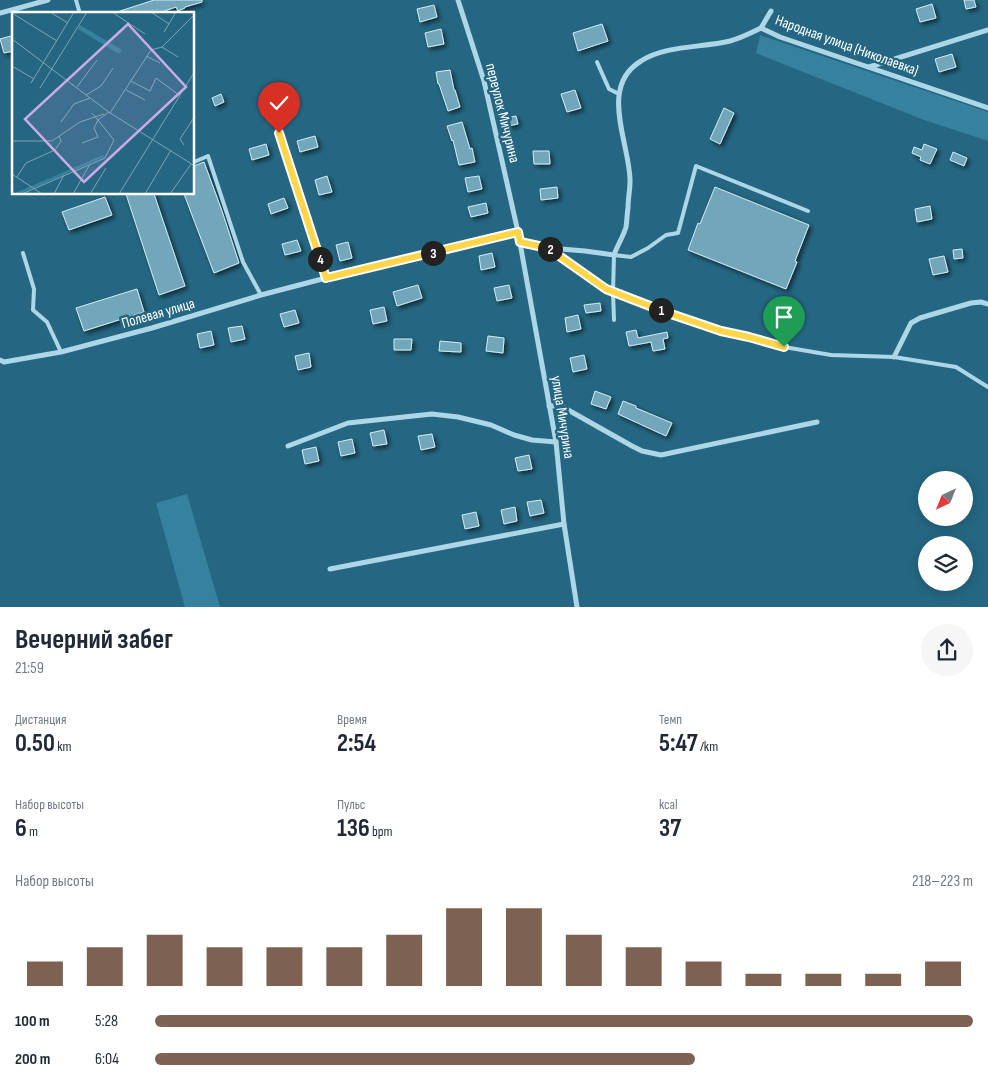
<!DOCTYPE html>
<html lang="ru">
<meta charset="utf-8">
<style>
:root{--surface:#fff;--page:#f6f6f7;--text:#1f2937;--muted:#747a83;--accent:#7d6252}
body{margin:0;font-family:"Sofia Sans Condensed",sans-serif;background:var(--page);color:var(--text);height:100vh;display:flex;flex-direction:column;font-size:19px;white-space:nowrap}
*{box-sizing:border-box;margin:0}
p{font-size:16px;color:var(--muted)}
.icon{flex:none;width:28px;height:28px;fill:none;stroke:currentColor;stroke-width:2;stroke-linecap:round;stroke-linejoin:round}
.map{position:relative;height:607px;overflow:hidden}
.side{display:flex;flex-direction:column;background:var(--surface);flex:1}
.side>*{flex:none}
.needle{width:32px;rotate:223deg}
.buttons{position:absolute;left:918px;top:471px;display:grid;gap:10px}
.buttons a{display:grid;place-items:center;width:55px;height:55px;border-radius:50%;background:var(--surface);box-shadow:0 2px 12px #0003;font-size:25px}
.pin{position:absolute;display:grid;place-items:center;width:42px;height:42px;color:#fff;margin:-51px -21px;border-radius:50% 50% 50% 0;rotate:-45deg;box-shadow:0 0 5px #0007}
.pin .icon{rotate:45deg}
.km{position:absolute;width:25px;height:25px;margin:-12px;border-radius:50%;background:#222;color:#fff;font-size:14px;line-height:25px;text-align:center}
.round{display:grid;place-items:center;flex:none;width:52px;height:52px;border-radius:26px;background:var(--page)}
.headline{display:flex;align-items:center;justify-content:space-between;height:85px;padding:0 15px}
h1{font-size:28px;font-weight:700;line-height:38px}
.stats{display:grid;grid-template-columns:repeat(3,1fr);gap:8px;height:85px;padding:5px 15px}
.stats div{display:grid;align-content:center}
.stats b{font-size:25px;font-weight:700}
.stats small{font-size:14px;font-weight:400}
.stats p{font-size:14px}
.chart{height:140px;padding:10px 15px}
.chart p{display:flex;justify-content:space-between}
.chart svg{width:100%;height:90px;margin-top:5px;stroke:var(--accent);stroke-width:6}
ul{padding:0 15px;list-style:none;font-size:16px}
li{display:grid;grid-template-columns:80px 60px 1fr;align-items:center;height:38px}
li i{height:12px;border-radius:6px;background:var(--accent)}
.map>svg:first-child{display:block}
</style>
<div class="map">
<svg width="988" height="607" viewBox="0 0 988 607">
<defs>
<filter id="shadow"><feDropShadow dx="2.5" dy="2.5" stdDeviation="2.5" flood-color="#0009"/></filter>
</defs>
<rect width="100%" height="100%" fill="#256782"/>
<g fill="#36819d">
<polygon points="760,35 988,112 988,141 924,120 756,53"/>
<polygon points="187,494 220,607 185,607 156,503"/>
</g>
<g fill="#72a7bb" stroke="#d0ebf5" filter="url(#shadow)">
<polygon points="154,0 202,0 202,2 185,7 185,8 178,11 176,7 156,14 117,14 117,12"/>
<polygon points="964,0 974,0 976,7 966,9"/>
<polygon points="932,4 936,18 920,22 916,9"/>
<polygon points="434,5 437,17 420,22 417,9"/>
<polygon points="602,24 608,41 578,51 573,33"/>
<polygon points="441,29 444,44 428,47 425,33"/>
<polygon points="14,35 14,51 4,53 0,39"/>
<polygon points="952,54 956,67 939,72 935,59"/>
<polygon points="450,70 454,90 455,90 460,107 448,111 439,84 438,84 436,72"/>
<polygon points="575,90 581,108 567,112 561,94"/>
<polygon points="221,94 224,102 215,106 212,98"/>
<polygon points="724,108 734,113 720,144 710,139"/>
<polygon points="516,116 518,124 508,126 506,118"/>
<polygon points="462,122 470,149 472,148 475,162 459,165 453,140 452,141 447,126"/>
<polygon points="315,136 318,147 300,152 297,141"/>
<polygon points="266,144 269,155 252,160 249,149"/>
<polygon points="924,144 937,149 930,164 920,160 921,157 912,153 914,147 922,150"/>
<polygon points="533,151 549,151 550,164 534,164"/>
<polygon points="953,152 967,158 964,166 950,160"/>
<polygon points="204,162 222,211 239,263 214,273 184,194 194,194 194,166"/>
<polygon points="327,176 332,192 319,195 315,180"/>
<polygon points="479,176 482,189 468,192 465,178"/>
<polygon points="557,187 558,198 541,200 540,189"/>
<polygon points="715,187 809,225 795,261 797,262 786,289 688,250 698,223 700,224"/>
<polygon points="126,194 154,194 185,286 159,295"/>
<polygon points="105,197 112,215 69,230 62,212"/>
<polygon points="284,198 288,208 271,214 268,204"/>
<polygon points="486,203 488,213 471,217 468,207"/>
<polygon points="930,206 932,219 917,222 915,209"/>
<polygon points="297,240 301,251 285,255 282,244"/>
<polygon points="348,242 352,258 340,261 336,245"/>
<polygon points="962,249 963,258 954,259 953,250"/>
<polygon points="492,253 495,267 481,270 479,256"/>
<polygon points="944,256 948,272 933,275 929,259"/>
<polygon points="418,285 422,298 397,306 393,292"/>
<polygon points="509,285 512,298 497,301 494,288"/>
<polygon points="137,289 144,312 84,331 76,308"/>
<polygon points="600,303 601,311 586,313 584,305"/>
<polygon points="384,307 387,321 373,324 370,310"/>
<polygon points="295,310 299,323 284,327 280,314"/>
<polygon points="578,315 581,329 567,332 565,318"/>
<polygon points="242,326 245,339 231,342 228,328"/>
<polygon points="636,330 638,338 667,332 668,338 663,339 665,349 653,351 651,342 629,346 626,332"/>
<polygon points="211,331 214,345 200,348 197,334"/>
<polygon points="488,336 504,338 503,353 486,351"/>
<polygon points="394,339 412,339 411,350 394,350"/>
<polygon points="440,341 461,343 461,352 439,351"/>
<polygon points="309,353 311,367 298,370 295,356"/>
<polygon points="584,355 587,369 573,372 570,358"/>
<polygon points="595,391 611,397 606,409 591,404"/>
<polygon points="623,401 636,406 636,408 672,423 666,436 618,414"/>
<polygon points="384,430 387,444 373,446 370,433"/>
<polygon points="432,434 435,447 421,450 418,436"/>
<polygon points="352,439 355,453 341,456 338,442"/>
<polygon points="316,447 319,461 305,464 302,450"/>
<polygon points="529,455 532,469 518,471 515,458"/>
<polygon points="541,500 544,513 530,516 527,502"/>
<polygon points="515,507 517,521 504,524 501,510"/>
<polygon points="476,512 479,526 465,529 462,515"/>
</g>
<g fill="none" stroke-linecap="round" stroke-linejoin="round">
<g stroke="#add7e7" stroke-width="4">
<polyline points="76,0 80,14"/>
<polyline points="597,62 609,89 619,94"/>
<polyline points="194,162 208,156 243,262 261,295"/>
<polyline points="549,248 606,289 668,313 721,331 749,337 784,347 831,355 894,357 956,367 988,387"/>
<polyline points="23,253 34,289 33,310 47,322 61,352"/>
<polyline points="614,320 613,292 614,255 631,257 648,248 666,235 678,233 696,166 808,211"/>
</g>
<g stroke="#add7e7" stroke-width="5">
<polyline points="458,0 484,81 518,232 556,442 564,524 577,607"/>
<polyline points="0,13 48,0"/>
<polyline points="761,28 771,11"/>
<polyline points="869,67 988,30"/>
<polyline points="279,133 326,278"/>
<path d="M519,242L549,248L585,251L614,255C617,246 624,235 626,227C627,221 627,214 628,208C628,199 630,190 630,181C630,143 598,87 641,61C666,45 701,48 730,41C741,38 751,33 761,28L780,37L988,108"/>
<polyline points="894,357 911,323 920,318 971,303 981,302 988,304"/>
<polyline points="0,360 4,362 61,352 152,328 261,295 326,278 518,232"/>
<polyline points="549,406 561,406 632,446 642,451 661,455 817,422"/>
<polyline points="288,446 348,423 432,414 458,417 491,425 514,435 532,440 556,442"/>
<polyline points="330,569 564,524"/>
</g>
</g>
<g fill="none" stroke-linecap="round" stroke-linejoin="round">
<defs>
<polyline id="route" points="279,133 326,278 518,232 520,242 548,248 606,289 668,313 721,331 749,337 784,347"/>
</defs>
<use href="#route" stroke="#fff" stroke-width="10"/>
<use href="#route" stroke="#ffd54a" stroke-width="6"/>
</g>
<g text-anchor="middle" stroke-width="5" stroke-linejoin="round" paint-order="stroke">
<g font-size="15" fill="#fff" stroke="#256782">
<text transform="translate(847 45) rotate(20)" y="5">Народная улица (Николаевка)</text>
<text transform="translate(503 113) rotate(76)" y="5">переулок Мичурина</text>
<text transform="translate(158 313) rotate(-16)" y="5">Полевая улица</text>
<text transform="translate(563 417) rotate(81)" y="5">улица Мичурина</text>
</g>
</g>
<g transform="translate(12 12)">
<rect width="182" height="182" fill="#256782"/>
<path d="M68,13L110,38L107,42L66,17ZM91,143L92,145L9,182H1Z" fill="#36819d"/>
<path fill="none" stroke="#7ca4b4" stroke-width="1" d="M38,0L56,11M100,0L133,22M139,0L157,12M0,1L45,29M152,20L164,0M0,27L98,101L183,154M150,35L166,45M134,44L148,51M0,54L22,67M119,69L138,79L144,66L167,83M19,71L62,0M65,75L85,48M28,76L75,0M114,78L133,88M74,83L89,74L101,56M98,101L139,38L150,35L183,2M49,110L62,92L78,86M0,129H40L68,110L92,102M70,131L86,125L82,116L86,108L80,101M172,133L168,127L183,104M0,162L30,182M5,165L14,151L43,138L49,129L47,124M10,182L93,146L102,128L86,108L97,100M42,182L52,163M61,182L78,152M78,182L94,156M107,182L183,59M133,182L159,138M158,182L179,152"/>
<path fill="#caabe5" fill-opacity="0.15" stroke="#caabe5" stroke-width="2.5" d="M116,12L174,75L72,170L13,107Z"/>
<rect width="182" height="182" fill="none" stroke="#fff" stroke-width="2.5"/>
</g>
</svg>
<div class="buttons">
<a><svg class="needle" viewBox="-14 -14 28 28"><path d="M0-13l5 13h-10z" fill="#e53935"/><path d="M0 13l5-13h-10z" fill="#747a83"/></svg></a>
<a><svg class="icon" aria-label="layers" viewBox="0 0 24 24"><path d="M12 4l9 5-9 5-9-5zM3 14l9 5 9-5"/></svg></a>
</div>
<div class="pin" style="left:784px;top:347px;background:#1e9e55"><svg class="icon" aria-label="arrive" viewBox="0 0 24 24"><path d="M6 21V4h12l-3 4 3 4H6"/></svg></div>
<div class="pin" style="left:279px;top:133px;background:#d93025"><svg class="icon" aria-label="check" viewBox="0 0 24 24"><path d="M5 12l5 5 9-10"/></svg></div>
<b class="km" style="left:661px;top:310px">1</b>
<b class="km" style="left:550px;top:249px">2</b>
<b class="km" style="left:433px;top:253px">3</b>
<b class="km" style="left:320px;top:259px">4</b>
</div>
<section class="side">
<div class="headline"><div><h1>Вечерний забег</h1><p>21:59</p></div><a class="round"><svg class="icon" aria-label="share" viewBox="0 0 24 24"><path d="M12 15V3M7 8l5-5 5 5M5 13v7h14v-7"/></svg></a></div>
<div class="stats">
<div><p>Дистанция</p><b>0.50<small> km</small></b></div>
<div><p>Время</p><b>2:54</b></div>
<div><p>Темп</p><b>5:47<small> /km</small></b></div>
</div>
<div class="stats">
<div><p>Набор высоты</p><b>6<small> m</small></b></div>
<div><p>Пульс</p><b>136<small> bpm</small></b></div>
<div><p>kcal</p><b>37</b></div>
</div>
<div class="chart"><p><span>Набор высоты</span>218–223 m</p>
<svg viewBox="0 0 160 44" preserveAspectRatio="none"><path d="M5 44V32M15 44V25M25 44V19M35 44V25M45 44V25M55 44V25M65 44V19M75 44V6M85 44V6M95 44V19M105 44V25M115 44V32M125 44V38M135 44V38M145 44V38M155 44V32"/></svg>
</div>
<ul>
<li><b>100 m</b>5:28<i style="width:100%"></i></li>
<li><b>200 m</b>6:04<i style="width:66%"></i></li>
</ul>
</section>
